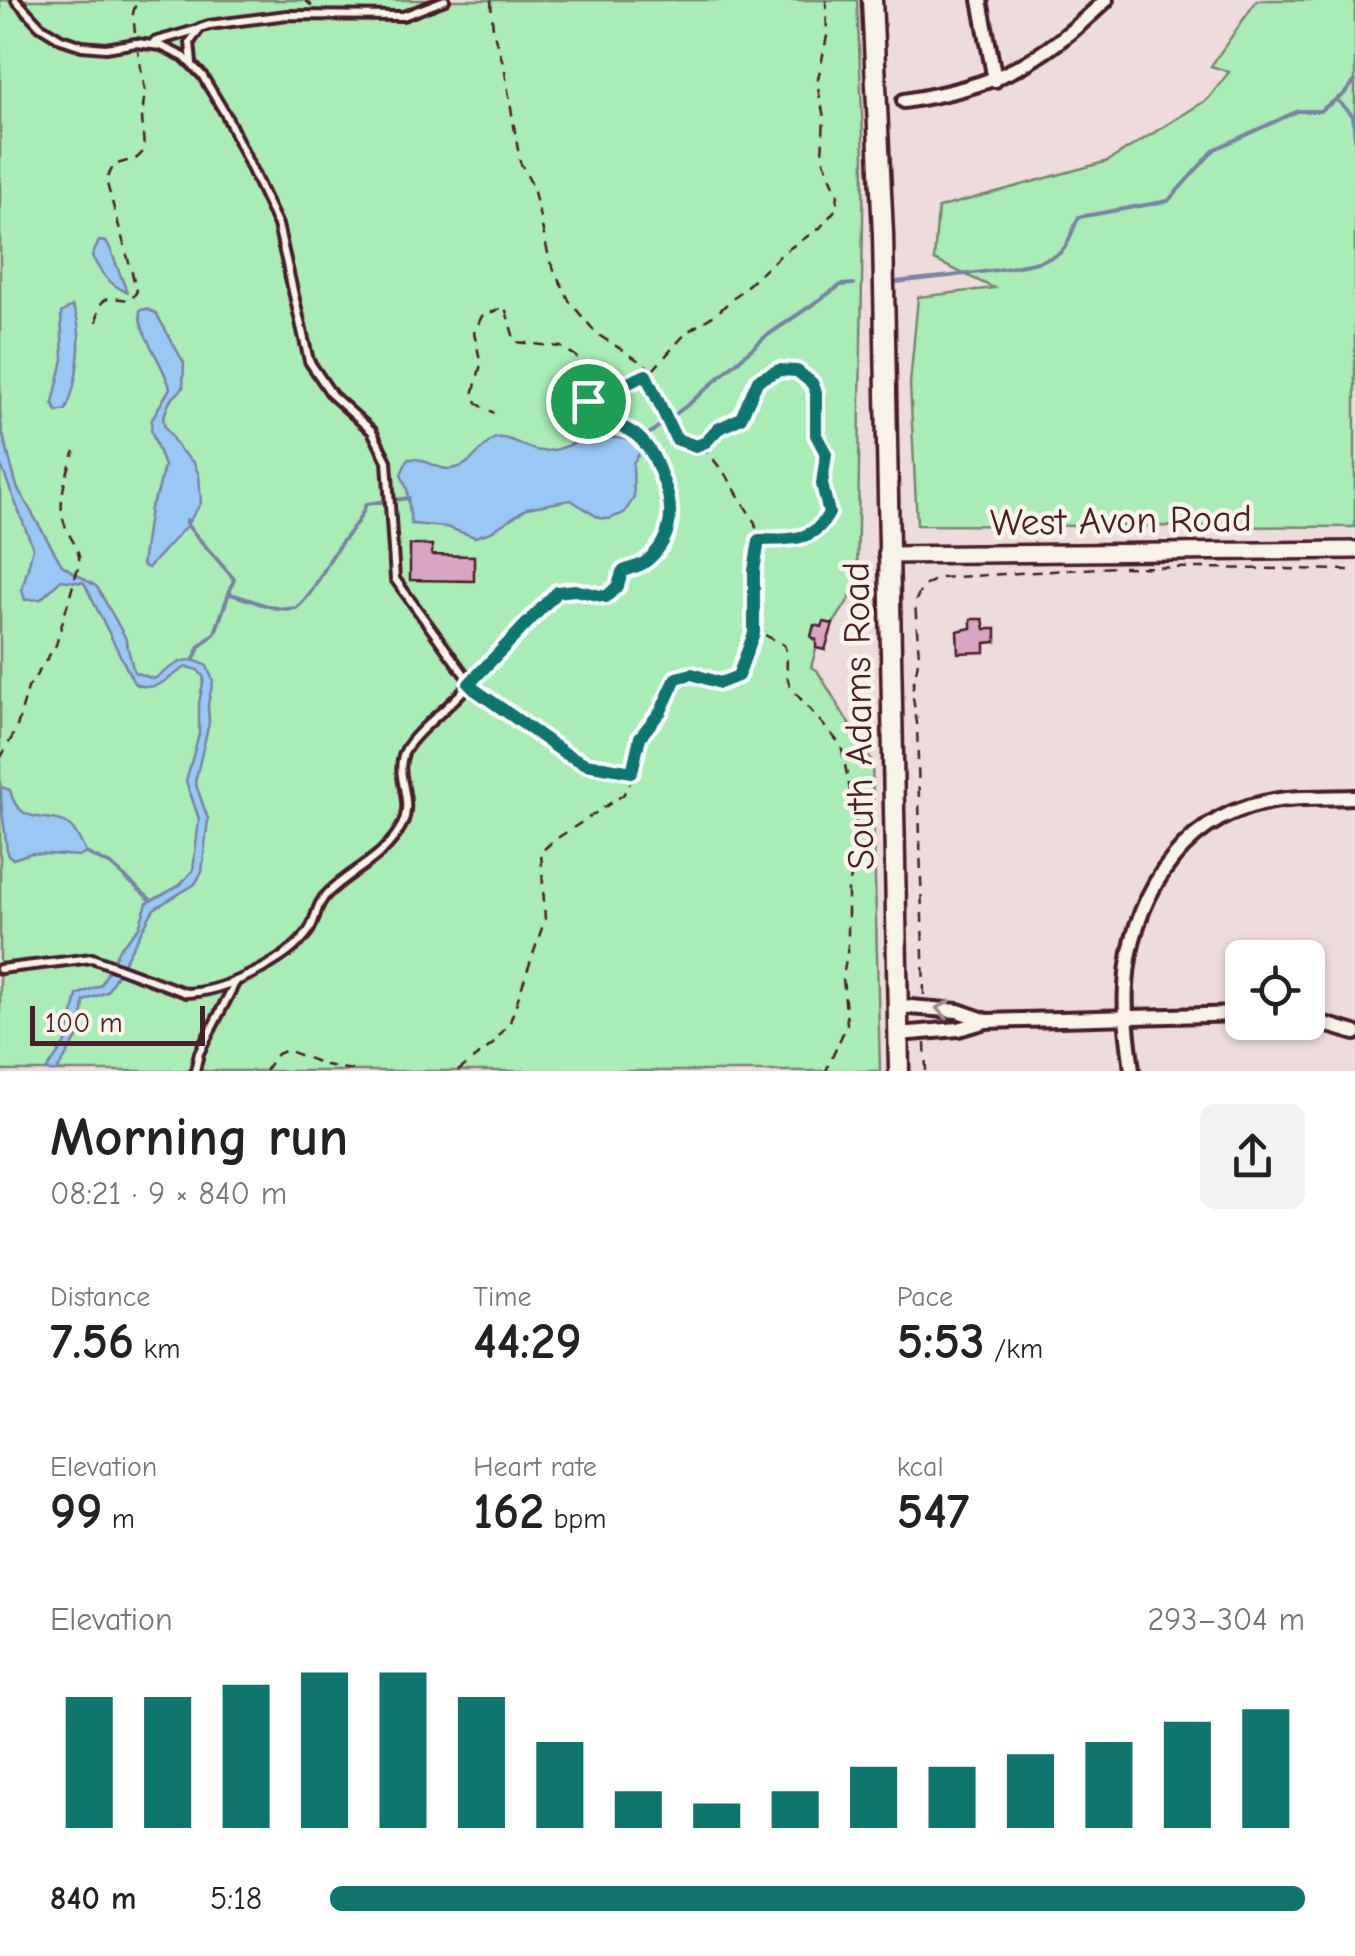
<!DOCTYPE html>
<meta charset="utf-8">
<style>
:root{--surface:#fff;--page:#f2f2f2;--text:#222;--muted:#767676;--accent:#0f766e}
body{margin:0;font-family:"Comic Neue",sans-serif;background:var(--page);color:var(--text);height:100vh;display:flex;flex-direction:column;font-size:38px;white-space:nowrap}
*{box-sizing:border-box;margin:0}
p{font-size:32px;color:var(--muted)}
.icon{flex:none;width:55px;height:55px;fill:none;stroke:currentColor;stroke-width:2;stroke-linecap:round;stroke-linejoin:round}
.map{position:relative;height:1071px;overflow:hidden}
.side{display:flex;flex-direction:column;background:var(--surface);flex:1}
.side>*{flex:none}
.buttons{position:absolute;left:1225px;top:940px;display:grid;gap:20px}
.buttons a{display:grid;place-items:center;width:100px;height:100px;border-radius:15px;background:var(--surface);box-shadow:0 2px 8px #0004;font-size:50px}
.scale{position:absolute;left:30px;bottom:25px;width:175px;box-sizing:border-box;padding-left:10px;border:5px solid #4a1f2b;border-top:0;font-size:28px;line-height:35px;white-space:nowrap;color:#4a1f2b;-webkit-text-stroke:8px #f7f3e8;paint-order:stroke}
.pin{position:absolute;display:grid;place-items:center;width:85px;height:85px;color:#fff;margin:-42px;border:5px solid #fff;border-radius:50%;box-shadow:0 2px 10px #0007}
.round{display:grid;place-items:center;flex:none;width:105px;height:105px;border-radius:15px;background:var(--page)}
.summary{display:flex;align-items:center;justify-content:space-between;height:170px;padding:0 50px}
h1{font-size:55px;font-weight:800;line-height:75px}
.metrics{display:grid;grid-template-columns:repeat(3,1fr);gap:15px;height:170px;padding:10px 50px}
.metrics div{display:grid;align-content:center}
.metrics b{font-size:50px;font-weight:800}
.metrics small{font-size:28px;font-weight:400}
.metrics p{font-size:28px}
.chart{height:280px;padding:20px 50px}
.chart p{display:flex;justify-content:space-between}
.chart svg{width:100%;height:180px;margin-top:10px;stroke:var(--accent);stroke-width:6}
ul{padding:0 50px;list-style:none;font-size:32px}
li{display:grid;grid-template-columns:160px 120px 1fr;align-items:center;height:75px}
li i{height:25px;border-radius:12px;background:var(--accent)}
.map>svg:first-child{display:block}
</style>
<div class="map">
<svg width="1355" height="1071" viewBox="0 0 1355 1071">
<rect width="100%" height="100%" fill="#eedcdd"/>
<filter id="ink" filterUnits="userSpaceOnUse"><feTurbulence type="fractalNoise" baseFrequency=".01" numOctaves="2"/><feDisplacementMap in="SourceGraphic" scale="20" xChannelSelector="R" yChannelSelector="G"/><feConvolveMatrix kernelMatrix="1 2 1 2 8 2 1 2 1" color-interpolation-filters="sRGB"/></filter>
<g filter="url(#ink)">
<g fill="#a9ecb5" stroke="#7a8670" stroke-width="2.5">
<polygon points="0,0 857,0 864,159 857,587 833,624 824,622 822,627 814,626 811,637 818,643 811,667 817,670 872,762 880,1071 0,1071"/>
<polygon points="1257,0 1355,0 1355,527 917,525 910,384 918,297 994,288 934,260 938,208 1108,161 1208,99 1229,72 1211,66"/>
</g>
<g fill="#99c8f4" stroke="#7984a4" stroke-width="2.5">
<path d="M99,241L106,242L110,248L127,292C110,285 101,274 92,256Z"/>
<path d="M72,306C86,328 77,386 66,410L57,412L53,403L63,359L61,313Z"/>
<path d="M146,309L156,313L184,363L183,388L170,401L163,418L165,427L180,450L194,463L199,475L201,503L187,525L148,568L142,565L150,508L158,491L164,466L151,430L152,419L170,388C163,362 137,331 140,310Z"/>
<path d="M0,412L2,431L17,487L62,565L97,587L125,637L134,672L154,679C174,666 184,652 207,666L213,681L208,704L209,723L195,782L208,819L202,872L195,884L154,909L107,992L84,1001L81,1031L57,1071H46L68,1039L77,995L101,985L119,949L139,927L147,903L180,885L193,870L199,819L186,781L199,734V703L204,678L198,670L186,667C167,678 157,694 134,683L84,583L61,580L41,599L25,600L22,590L33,548L0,463Z"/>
<path d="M597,436L634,440L643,448L633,463L634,498L624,513L609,519L599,518L571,500L527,508L491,532L475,537L446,527L411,524L407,489L401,474L408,459C425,456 439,473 456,468C473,464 481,446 495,438C514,436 524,450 542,451C562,452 577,439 597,436Z"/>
<path d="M1,787L10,790C19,829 51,811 69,825C77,831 82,844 86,853L81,856L31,853L13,859L7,854C6,831 0,809 1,787Z"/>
</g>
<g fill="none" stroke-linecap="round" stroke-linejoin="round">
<g stroke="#7984a4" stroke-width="4">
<polyline points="1337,100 1353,116 1355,138"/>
<path d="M897,282C926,278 1043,269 1061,252C1071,242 1072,228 1079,217L1168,201L1215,149L1298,111H1320L1344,94L1355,81"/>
<polyline points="638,442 689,404 765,337 841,285 854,284"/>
<polyline points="187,520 187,525 234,579 215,633 200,646 194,659"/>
<path d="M230,594C252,599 272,612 296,608C314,593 322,572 334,553C345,536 360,523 366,504L409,498"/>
<polyline points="86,853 111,865 151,900"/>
</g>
</g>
<g fill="#d8a5c2" stroke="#4a1f2b" stroke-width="2.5">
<polygon points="410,545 432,545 432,555 474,556 474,581 410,580"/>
<polygon points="971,619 983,619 985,629 996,629 996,642 985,643 985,652 958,653 957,631 971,628"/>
<polygon points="824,622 833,624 825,650 816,648 816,639 811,637 814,625 822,627"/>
</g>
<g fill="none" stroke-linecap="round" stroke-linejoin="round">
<defs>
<g id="service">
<path d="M16,0L40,26L61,39L82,46L106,48L136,43L161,46L184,57L202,75L226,115L278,225L309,361L332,395L372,431L387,461L395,579L475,689L566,754L586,764L632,772L641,737L656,720L676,678C718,660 730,722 754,633"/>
<polyline points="154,42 199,29"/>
<polyline points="192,63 190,42 200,28 209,25 287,15 403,16 445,0"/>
<path d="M0,969L92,958L186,993C222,992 286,963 308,932C317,919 315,904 329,892C354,868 385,858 402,825C415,798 393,776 405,751C416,730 452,706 469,684"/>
<polyline points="195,1071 199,1053 236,981"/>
</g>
<g id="minor">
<polyline points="980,0 995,80"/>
<path d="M904,101C997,86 1038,65 1106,0"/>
<polyline points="898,1006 958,1011 984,1020"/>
<polyline points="1308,1019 1355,1033"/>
<polyline points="898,1034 959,1029 986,1021 1242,1014"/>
<path d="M1132,1071C1129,1043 1124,1015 1126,986C1130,904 1177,821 1263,803C1293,796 1325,798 1355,797"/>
</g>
<polyline id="tertiary" points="887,555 1355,550"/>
<polyline id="secondary" points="872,0 883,234 899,1071"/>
</defs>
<use href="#service" stroke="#4a1f2b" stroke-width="14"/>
<use href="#minor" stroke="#4a1f2b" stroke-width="20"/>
<use href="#tertiary" stroke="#4a1f2b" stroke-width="22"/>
<use href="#secondary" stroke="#4a1f2b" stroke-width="25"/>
<g stroke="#4a1f2b" stroke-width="2.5" stroke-dasharray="10 8" stroke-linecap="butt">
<polyline points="305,0 312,6"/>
<polyline points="491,0 493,31 504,66 520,162 533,187 550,262 570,302 597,334 652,369"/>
<polyline points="135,33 133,13 137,0"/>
<path d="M97,322C99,293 108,298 131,300L137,291L106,180L114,165L137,158L144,151L142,116L145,91L138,51"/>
<path d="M647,376L676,439C702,454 699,440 718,429C725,424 734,422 741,418C757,396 755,368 790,370L808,379L816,392V435L826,454L821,478L829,513C813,543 788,540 759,540"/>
<polyline points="588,401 653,370 687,332 716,314 784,252 820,228 836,209 838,195 822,156 824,117 817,84 827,36 826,0"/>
<polyline points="702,445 728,478 755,523 759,540 754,571 754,625"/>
<polyline points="1123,567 1355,570"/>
<path d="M765,635L784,645C790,659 783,674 791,688L841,745L856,820L854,865L848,890V946L843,978L847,1024L826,1071"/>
<path d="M478,674L557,592C577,585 595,603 612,592L623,572L643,563L663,542L670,525V501L651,450L628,429L607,423L592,412L576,356L561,347L515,342L505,307L482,316L474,333L481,364L473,395L478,404L494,413"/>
<path d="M0,759L16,730L28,688L56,645L79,564C81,548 70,540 65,525C56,502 67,473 75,451"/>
<polyline points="924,995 917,723 912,692 919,657 915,602 922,587 939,578 1115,567"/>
<polyline points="925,1043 926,1071"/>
<polyline points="265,1071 277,1054 286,1050 326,1065 357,1071"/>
<polyline points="458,1071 493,1044 510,1022 545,919 541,852 553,841 623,795 630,783"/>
</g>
<use href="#service" stroke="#f7f3e8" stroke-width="6"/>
<use href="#minor" stroke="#f7f3e8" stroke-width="12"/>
<use href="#tertiary" stroke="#f7f3e8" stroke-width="15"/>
<use href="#secondary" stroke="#f7f3e8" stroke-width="18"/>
</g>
<defs><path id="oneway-chevron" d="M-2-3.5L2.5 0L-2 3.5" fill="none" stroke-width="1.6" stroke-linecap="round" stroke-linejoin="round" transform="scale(2.5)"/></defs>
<use stroke="#a0898a" href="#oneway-chevron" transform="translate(943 1009) rotate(-171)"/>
</g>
<g fill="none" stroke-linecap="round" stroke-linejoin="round" filter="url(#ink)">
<defs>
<path id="route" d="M779,370L797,371L812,383L816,392V435L826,454L822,484L829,513C814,543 788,539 759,540L754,571V633L738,676L720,683L692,674L676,678L661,711L640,737L632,772L586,764L566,754L474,689L469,684L557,592L575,590L606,597L618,586L622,572C629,568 637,567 644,563C672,542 676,511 663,480C656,461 652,449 636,435C618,420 596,426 588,401L646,375L676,439L696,446L706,442L718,429L741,418L758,380Z"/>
</defs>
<use href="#route" stroke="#fff" stroke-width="20"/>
<use href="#route" stroke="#0f766e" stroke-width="12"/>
</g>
<g text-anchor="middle" stroke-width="9" stroke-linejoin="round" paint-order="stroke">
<g font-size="38" fill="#4a1f2b" stroke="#f7f3e8">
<text transform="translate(1121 520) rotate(-1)" y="13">West Avon Road</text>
<text transform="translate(858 716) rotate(-91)" y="13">South Adams Road</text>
</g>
</g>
</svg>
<div class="buttons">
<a><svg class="icon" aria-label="locate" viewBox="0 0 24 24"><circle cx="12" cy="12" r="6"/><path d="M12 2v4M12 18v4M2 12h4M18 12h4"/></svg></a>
</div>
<div class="scale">100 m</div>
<div class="pin" style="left:588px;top:401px;background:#1e9e55"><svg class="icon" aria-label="arrive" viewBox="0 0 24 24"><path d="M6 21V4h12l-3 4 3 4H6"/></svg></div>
</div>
<section class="side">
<div class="summary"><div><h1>Morning run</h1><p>08:21 · 9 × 840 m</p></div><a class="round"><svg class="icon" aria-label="share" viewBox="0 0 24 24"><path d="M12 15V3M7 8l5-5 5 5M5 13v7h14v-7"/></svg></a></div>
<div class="metrics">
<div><p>Distance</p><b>7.56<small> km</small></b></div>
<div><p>Time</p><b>44:29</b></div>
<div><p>Pace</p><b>5:53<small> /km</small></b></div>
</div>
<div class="metrics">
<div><p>Elevation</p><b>99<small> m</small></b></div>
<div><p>Heart rate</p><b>162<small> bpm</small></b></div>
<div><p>kcal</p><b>547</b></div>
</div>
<div class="chart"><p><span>Elevation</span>293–304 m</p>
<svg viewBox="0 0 160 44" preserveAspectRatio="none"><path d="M5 44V12M15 44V12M25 44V9M35 44V6M45 44V6M55 44V12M65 44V23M75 44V35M85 44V38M95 44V35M105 44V29M115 44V29M125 44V26M135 44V23M145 44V18M155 44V15"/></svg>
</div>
<ul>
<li><b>840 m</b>5:18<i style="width:100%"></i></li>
</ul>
</section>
